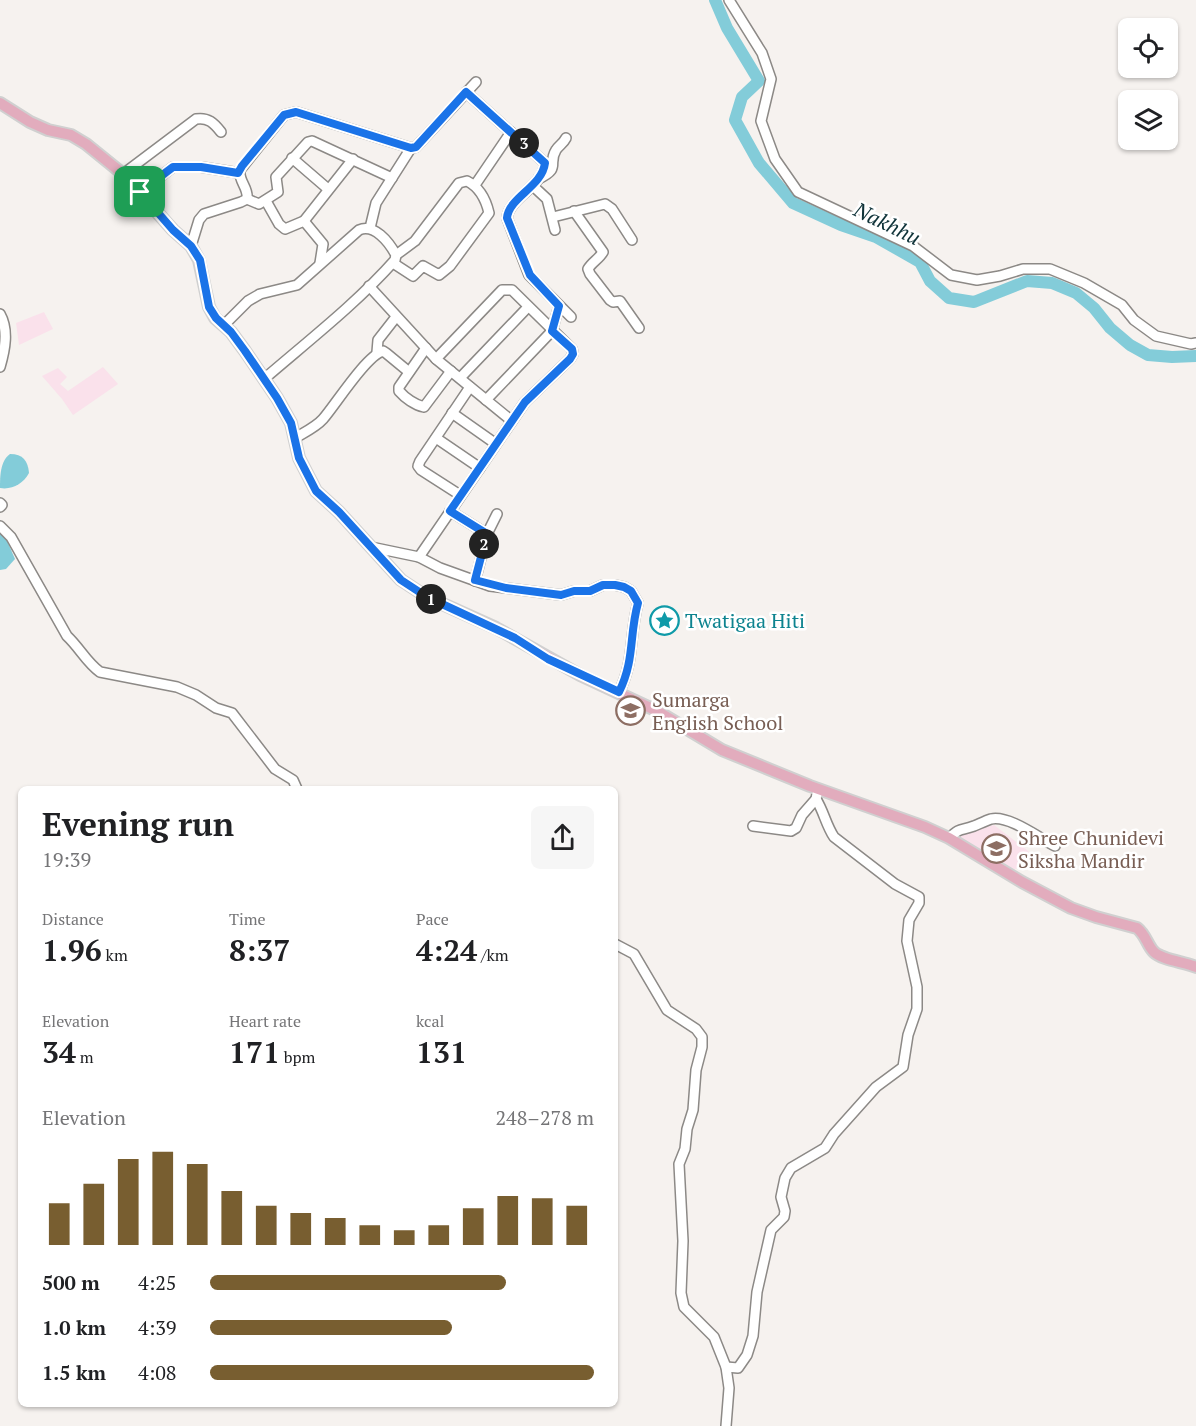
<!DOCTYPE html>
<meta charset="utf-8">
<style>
:root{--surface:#fff;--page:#f6f6f6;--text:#202124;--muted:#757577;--accent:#785e30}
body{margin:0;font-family:"PT Serif",serif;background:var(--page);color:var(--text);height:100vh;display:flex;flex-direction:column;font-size:22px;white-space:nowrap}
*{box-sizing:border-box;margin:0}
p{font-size:20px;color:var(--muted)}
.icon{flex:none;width:33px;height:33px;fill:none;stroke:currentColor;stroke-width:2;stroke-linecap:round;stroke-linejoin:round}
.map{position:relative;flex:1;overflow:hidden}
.details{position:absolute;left:18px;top:786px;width:600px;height:621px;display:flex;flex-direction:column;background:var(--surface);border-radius:9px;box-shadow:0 2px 4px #0004}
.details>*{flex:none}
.tools{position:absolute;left:1118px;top:18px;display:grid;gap:12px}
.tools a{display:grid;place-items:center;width:60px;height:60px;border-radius:9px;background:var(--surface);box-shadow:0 2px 4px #0004;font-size:30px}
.pin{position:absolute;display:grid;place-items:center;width:51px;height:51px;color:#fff;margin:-26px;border-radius:12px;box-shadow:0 3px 9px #0006}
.km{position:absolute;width:30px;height:30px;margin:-15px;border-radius:50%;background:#222;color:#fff;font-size:16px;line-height:30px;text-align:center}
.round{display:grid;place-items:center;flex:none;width:63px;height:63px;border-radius:9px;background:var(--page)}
.head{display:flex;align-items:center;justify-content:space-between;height:102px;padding:0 24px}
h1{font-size:33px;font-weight:800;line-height:45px}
.figures{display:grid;grid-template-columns:repeat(3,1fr);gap:9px;height:102px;padding:6px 24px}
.figures div{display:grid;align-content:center}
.figures b{font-size:30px;font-weight:800}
.figures small{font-size:16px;font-weight:400}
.figures p{font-size:16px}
.chart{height:168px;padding:12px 24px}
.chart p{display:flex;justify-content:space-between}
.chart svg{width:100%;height:108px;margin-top:6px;stroke:var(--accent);stroke-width:6}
ul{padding:0 24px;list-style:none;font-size:20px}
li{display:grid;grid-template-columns:96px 72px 1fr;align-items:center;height:45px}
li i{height:15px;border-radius:8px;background:var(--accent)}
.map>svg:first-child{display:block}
</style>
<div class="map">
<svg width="1196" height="1426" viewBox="0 0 1196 1426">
<rect width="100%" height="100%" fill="#f6f2ef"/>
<g fill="#fae1eb">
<polygon points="44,312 53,329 19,345 16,323"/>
<polygon points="103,367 118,384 73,415 62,399 42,376 58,368 67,377 60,384 68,391"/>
<polygon points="994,825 1027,850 1035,859 1010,872 954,835 964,831"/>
</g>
<g fill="#83ccd9">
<path d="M10,454C23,454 28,461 29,473C23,484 12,490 0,488C0,477 0,461 10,454Z"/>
<polygon points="0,529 2,529 15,559 6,569 0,570"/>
</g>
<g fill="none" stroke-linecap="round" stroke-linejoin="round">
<polyline stroke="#83ccd9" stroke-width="12" points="715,0 727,28 759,81 742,97 735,120 759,163 793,203 841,225 876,237 920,262 930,281 949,298 974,302 1027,281 1052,283 1076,293 1094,308 1110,328 1130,345 1148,355 1172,357 1196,356"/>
<defs>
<g id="minor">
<polyline points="729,0 762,53 771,79 761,121 775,159 798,192 913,246 951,275 977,280 1000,276 1023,269 1050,269 1084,283 1122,305 1134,320 1156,336 1191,344 1196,343"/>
<path d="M466,92L545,163C543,187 509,197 507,218L529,275L571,317"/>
<polyline points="292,158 328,189"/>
<path d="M123,174L196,119C208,117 214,123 221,132"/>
<path d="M538,179C562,168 547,164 556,150C559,145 563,144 566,138"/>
<polyline points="475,185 511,132"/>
<polyline points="533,186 547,199 555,230"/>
<polyline points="140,192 173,167 201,167 239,173"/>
<polyline points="247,199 259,204 278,192 276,177 308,142 312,141 392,178"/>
<polyline points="266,201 279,224 285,229 304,221 353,159"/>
<path d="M574,211L603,252C599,259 592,262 588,269L590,274L610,300L613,302L620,301L639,328"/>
<polyline points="553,217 605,204 612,209 632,240"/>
<polyline points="304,221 323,244 320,263"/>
<polyline points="370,228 376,203 411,148"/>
<path d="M191,246L199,220L204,214L241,202L247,199C249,188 238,181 240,170L284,115L296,112L411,148L416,147L476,82"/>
<path d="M393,263L413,276L423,266L439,275L450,266L489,213C486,200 479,187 467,181L459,183L415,241L396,255"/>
<polyline points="369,286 436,359 512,421"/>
<path d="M0,314C9,330 5,350 0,367"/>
<path d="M224,325L248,301L260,294L297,285L359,230C374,223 389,242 396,255L395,260C356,304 308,341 264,379"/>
<path d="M426,348L399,387V391C405,398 415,405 424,407L451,371"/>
<polyline points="377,352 378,340 396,317"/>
<polyline points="460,378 528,307"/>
<polyline points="486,400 552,331 559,306"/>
<polyline points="452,413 496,444"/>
<path d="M295,438C305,432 316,427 323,419C336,404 366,356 383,351L386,353L409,372"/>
<polyline points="436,438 480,468"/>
<polyline points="460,495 421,470 418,466 420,461 470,387"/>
<polyline points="0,503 2,505 0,507"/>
<polyline points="450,511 487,534"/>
<path d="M0,526L11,537L67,636C79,647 87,663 100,672L177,687L196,695L216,708L232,713L275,769L293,780L297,789"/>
<path d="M371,547L419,557L440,568L490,586L561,595L574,591H590L603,585H615L624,587L631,591L638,603C629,635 635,660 619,692"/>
<polyline points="419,557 525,402 570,359 573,354 572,349 512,290 502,290 436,359"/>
<polyline points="475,581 487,534 497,514"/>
<polyline points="753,826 791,831 796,828 802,815 816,799 817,794"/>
<path d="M949,838C961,827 960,831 974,826C979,824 985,821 991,819C1009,815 1039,838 1055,846"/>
<polyline points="615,944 634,954 667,1010 696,1029 702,1037 702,1047 696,1070 693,1110 687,1129 685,1149 679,1164 683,1241 681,1293 684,1307 714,1337 726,1367 729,1388 726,1426"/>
<path d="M726,1367L738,1368L747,1355L753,1336L757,1292L771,1230L784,1217L785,1211L781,1197L785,1178L791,1168L825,1148L834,1134L876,1087L903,1067L908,1035L917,1009V987L907,941L909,920L919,903V897L895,884L834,837C826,825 824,812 816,799"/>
</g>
<path id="major" d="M0,103L30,122L48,130L71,135L86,144L123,174L173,230L191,246L199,260L209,307L215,318L231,332L245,351L277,398L291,423L299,458L316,491L339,512L401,580L427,597L496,628L580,675L657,711L722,750L810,786L925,827L949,838L1022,882L1071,908L1096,917L1137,928C1146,935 1147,945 1154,952C1162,960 1185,962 1196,967"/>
</defs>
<use href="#minor" stroke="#8c8986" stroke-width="12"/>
<use href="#major" stroke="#d0d0d0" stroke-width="14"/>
<use href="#minor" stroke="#fff" stroke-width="9"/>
<use href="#major" stroke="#e2acbd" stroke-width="10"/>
</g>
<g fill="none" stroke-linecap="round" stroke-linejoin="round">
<defs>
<path id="route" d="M466,92L545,163C542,187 509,197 507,218L530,275L559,306L552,331L572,349L573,354L570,359L525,402L450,511L487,534L475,580L506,588L561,595L574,591H590L603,585H615L624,587L631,591L638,603C629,635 635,660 619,692L548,659L515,638L427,597L401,580L339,512L316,491L299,458L291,423L277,398L245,351L231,332L216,318L209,307L200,260L191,246L173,230L140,192L173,167H201L238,173L242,166L284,115L296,112L411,148L416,147Z"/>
</defs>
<use href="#route" stroke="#fff" stroke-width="12"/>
<use href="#route" stroke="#1a73e8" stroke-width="8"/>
</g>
<defs>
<symbol id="sight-ring" viewBox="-11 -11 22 22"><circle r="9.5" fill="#fff" stroke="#0f9aa8" stroke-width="1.5"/><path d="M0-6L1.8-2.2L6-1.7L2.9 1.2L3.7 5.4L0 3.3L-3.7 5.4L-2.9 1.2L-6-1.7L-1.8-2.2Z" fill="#0f9aa8"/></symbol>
<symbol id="school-ring" viewBox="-11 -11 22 22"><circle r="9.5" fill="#fff" stroke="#8d6e63" stroke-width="1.5"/><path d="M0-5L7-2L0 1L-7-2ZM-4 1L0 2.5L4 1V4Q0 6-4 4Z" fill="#8d6e63"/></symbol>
</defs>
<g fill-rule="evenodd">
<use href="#sight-ring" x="648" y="604" width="33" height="33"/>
<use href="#school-ring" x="614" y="694" width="33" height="33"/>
<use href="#school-ring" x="980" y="832" width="33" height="33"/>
</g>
<g text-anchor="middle" stroke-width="5" stroke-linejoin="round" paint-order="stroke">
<g font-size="20" fill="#0d838f" stroke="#fff" text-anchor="start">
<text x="685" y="628">Twatigaa Hiti</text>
</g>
<g font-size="20" fill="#785e54" stroke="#fff" text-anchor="start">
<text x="652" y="707">Sumarga<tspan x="652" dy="23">English School</tspan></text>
<text x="1018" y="845">Shree Chunidevi<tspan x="1018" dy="23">Siksha Mandir</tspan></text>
</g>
<g font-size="21" font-style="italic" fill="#0f3339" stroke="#fff">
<text transform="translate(887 224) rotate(26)" y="7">Nakhhu</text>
</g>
</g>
</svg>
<div class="tools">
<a><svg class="icon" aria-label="locate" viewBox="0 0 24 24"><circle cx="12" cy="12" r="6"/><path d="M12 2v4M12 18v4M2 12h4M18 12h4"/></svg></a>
<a><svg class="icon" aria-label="layers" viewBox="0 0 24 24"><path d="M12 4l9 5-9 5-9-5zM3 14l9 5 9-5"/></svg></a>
</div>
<div class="pin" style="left:140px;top:192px;background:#1e9e55"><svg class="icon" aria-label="arrive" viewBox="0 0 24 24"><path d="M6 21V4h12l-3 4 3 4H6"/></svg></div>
<b class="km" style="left:431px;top:599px">1</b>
<b class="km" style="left:484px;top:544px">2</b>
<b class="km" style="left:524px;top:143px">3</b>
<section class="details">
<div class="head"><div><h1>Evening run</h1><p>19:39</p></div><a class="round"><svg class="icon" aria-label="share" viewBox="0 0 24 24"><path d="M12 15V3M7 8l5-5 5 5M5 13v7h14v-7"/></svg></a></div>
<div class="figures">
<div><p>Distance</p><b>1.96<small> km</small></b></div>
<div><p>Time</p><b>8:37</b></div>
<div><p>Pace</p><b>4:24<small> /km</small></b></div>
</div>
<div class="figures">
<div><p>Elevation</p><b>34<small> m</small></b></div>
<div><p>Heart rate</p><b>171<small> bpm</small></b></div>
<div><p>kcal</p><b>131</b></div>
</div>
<div class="chart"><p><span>Elevation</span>248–278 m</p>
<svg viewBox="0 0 160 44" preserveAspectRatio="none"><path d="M5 44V27M15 44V19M25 44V9M35 44V6M45 44V11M55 44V22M65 44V28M75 44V31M85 44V33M95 44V36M105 44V38M115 44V36M125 44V29M135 44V24M145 44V25M155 44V28"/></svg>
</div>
<ul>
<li><b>500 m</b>4:25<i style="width:77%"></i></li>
<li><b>1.0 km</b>4:39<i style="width:63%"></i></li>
<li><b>1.5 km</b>4:08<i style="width:100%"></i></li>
</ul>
</section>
</div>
